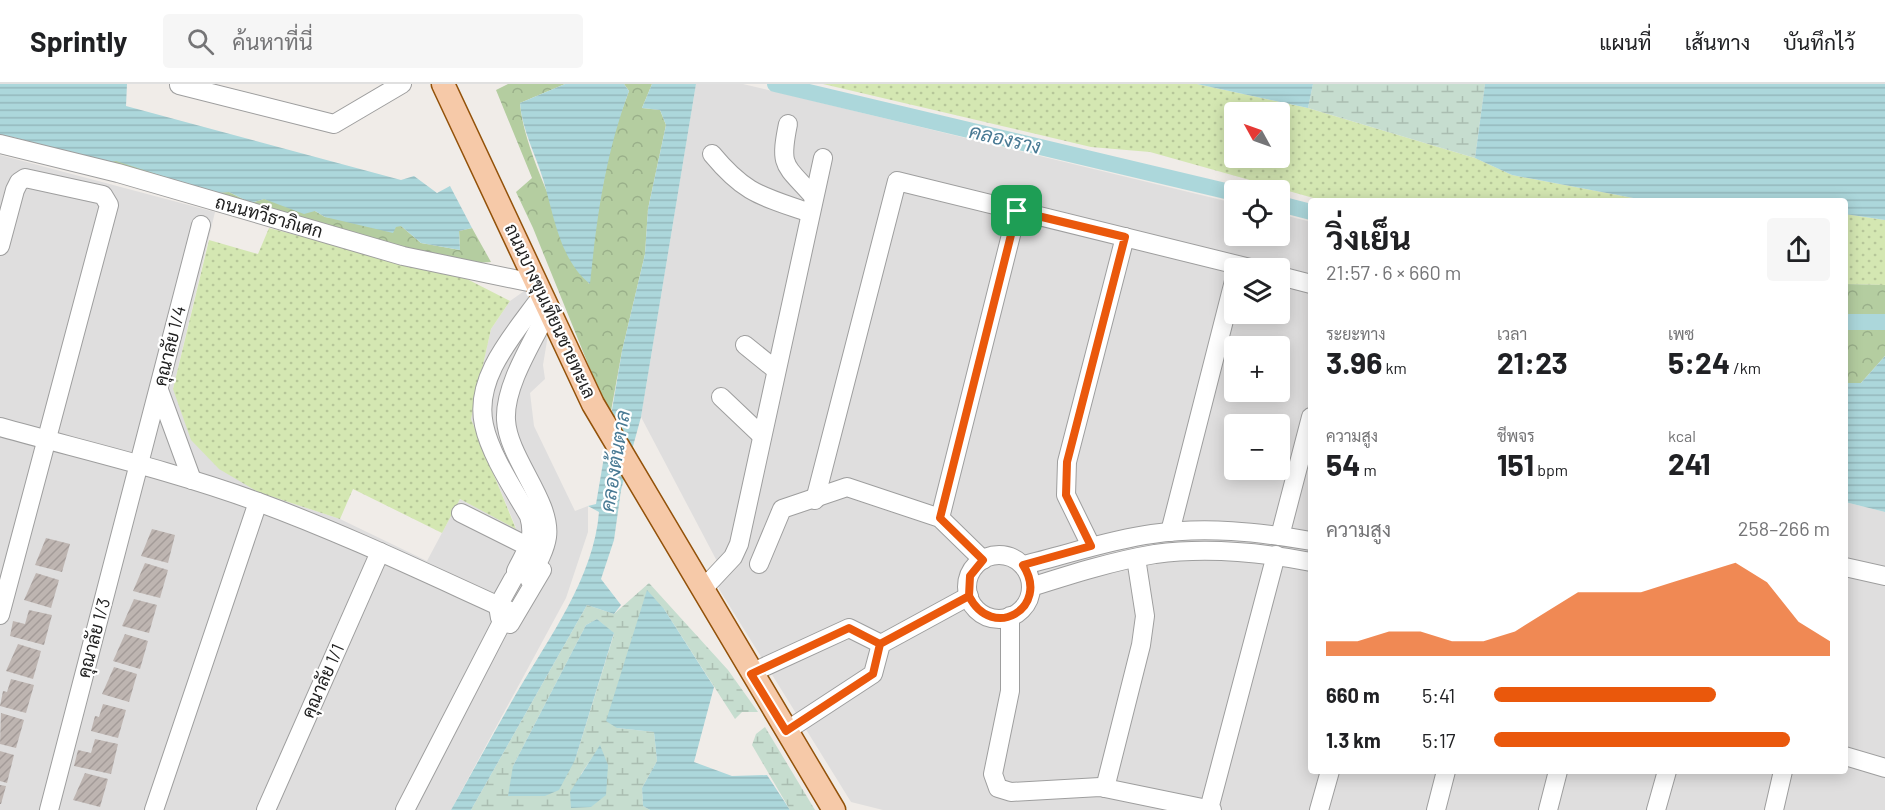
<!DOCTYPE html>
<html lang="th">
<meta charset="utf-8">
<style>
:root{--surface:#fff;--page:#f6f6f6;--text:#202124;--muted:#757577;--line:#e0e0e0;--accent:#ea580c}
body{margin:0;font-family:Barlow,Sarabun,sans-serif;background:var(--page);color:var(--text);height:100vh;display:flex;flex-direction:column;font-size:22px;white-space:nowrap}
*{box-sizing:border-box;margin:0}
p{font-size:20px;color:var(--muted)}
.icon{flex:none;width:33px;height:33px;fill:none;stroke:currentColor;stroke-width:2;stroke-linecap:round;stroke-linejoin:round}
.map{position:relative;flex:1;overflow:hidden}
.sheet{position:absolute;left:1308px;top:114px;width:540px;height:576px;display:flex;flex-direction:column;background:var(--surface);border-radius:6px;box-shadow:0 3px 15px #0003}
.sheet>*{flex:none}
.needle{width:39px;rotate:310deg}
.fabs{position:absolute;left:1224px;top:18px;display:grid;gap:12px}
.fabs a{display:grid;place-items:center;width:66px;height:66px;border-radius:6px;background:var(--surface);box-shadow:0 3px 15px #0003;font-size:30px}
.pin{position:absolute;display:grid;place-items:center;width:51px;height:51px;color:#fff;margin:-26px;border-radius:12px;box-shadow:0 3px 9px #0006}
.round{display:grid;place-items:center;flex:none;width:63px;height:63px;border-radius:6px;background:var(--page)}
.overview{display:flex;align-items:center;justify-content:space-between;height:102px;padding:0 18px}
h1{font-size:33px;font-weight:700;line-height:45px}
.metrics{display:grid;grid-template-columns:repeat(3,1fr);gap:9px;height:102px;padding:6px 18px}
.metrics div{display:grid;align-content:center}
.metrics b{font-size:30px;font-weight:700}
.metrics small{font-size:16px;font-weight:400}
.metrics p{font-size:16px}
.chart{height:168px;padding:12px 18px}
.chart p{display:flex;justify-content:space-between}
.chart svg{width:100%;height:108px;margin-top:6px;fill:var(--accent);opacity:.7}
ul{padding:0 18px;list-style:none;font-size:20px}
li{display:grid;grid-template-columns:96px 72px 1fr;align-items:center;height:45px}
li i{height:15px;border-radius:8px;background:var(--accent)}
header{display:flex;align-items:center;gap:36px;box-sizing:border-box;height:84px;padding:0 30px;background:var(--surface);border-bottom:2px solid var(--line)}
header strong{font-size:28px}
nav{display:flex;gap:33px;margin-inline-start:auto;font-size:21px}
.search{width:420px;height:54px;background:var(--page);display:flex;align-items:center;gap:15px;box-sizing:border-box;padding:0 21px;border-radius:6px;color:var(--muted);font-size:22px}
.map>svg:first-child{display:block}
</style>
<header>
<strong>Sprintly</strong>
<div class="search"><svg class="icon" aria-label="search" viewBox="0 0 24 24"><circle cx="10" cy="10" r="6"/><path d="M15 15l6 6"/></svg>ค้นหาที่นี่</div>
<nav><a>แผนที่</a><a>เส้นทาง</a><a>บันทึกไว้</a></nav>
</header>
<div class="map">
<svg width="1885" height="726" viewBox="0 0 1885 726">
<defs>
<pattern id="grass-dots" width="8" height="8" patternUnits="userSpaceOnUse" patternTransform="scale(1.5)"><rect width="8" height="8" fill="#d4e7b2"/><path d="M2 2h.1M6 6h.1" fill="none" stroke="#b6c699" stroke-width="1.8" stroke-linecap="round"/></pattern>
<pattern id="forest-crowns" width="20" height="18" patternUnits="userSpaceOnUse" patternTransform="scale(1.5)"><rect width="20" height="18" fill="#b4cda0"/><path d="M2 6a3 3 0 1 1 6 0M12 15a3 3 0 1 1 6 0" fill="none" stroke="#9ab08a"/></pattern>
<pattern id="wetland-marsh" width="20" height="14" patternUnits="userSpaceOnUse" patternTransform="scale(1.5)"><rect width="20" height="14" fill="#c6ddcf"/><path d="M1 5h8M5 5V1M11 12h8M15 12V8" fill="none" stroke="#aabdb1"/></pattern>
<pattern id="water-rules" width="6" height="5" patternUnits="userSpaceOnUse" patternTransform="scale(1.5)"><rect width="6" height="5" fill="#acd7db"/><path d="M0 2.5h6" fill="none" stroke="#94b8bc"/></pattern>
<pattern id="building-hatch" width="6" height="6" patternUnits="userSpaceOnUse" patternTransform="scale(1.5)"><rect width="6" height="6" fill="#beb5b1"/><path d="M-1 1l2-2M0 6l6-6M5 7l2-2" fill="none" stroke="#a39b98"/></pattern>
</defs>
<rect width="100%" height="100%" fill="#f0ece8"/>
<g fill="#dfdede" fill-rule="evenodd">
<path d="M696,0H743L1234,119V152H1280V130L1311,138V687H1845V418L1885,428V726H883L851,718L719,505V481L641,333ZM1234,184H1280V230H1234ZM1234,262H1280V308H1234ZM1234,340H1280V386H1234Z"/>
<polygon points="0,71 215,128 173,305 258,408 340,435 427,477 460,415 516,444 471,335 491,245 510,217 530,203 548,251 543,281 545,295 530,309 534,342 575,427 588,422 588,448 566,514 451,726 0,726"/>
</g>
<g fill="url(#grass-dots)" fill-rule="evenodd">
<path d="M823,0H1197L1308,24L1475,74L1512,91L1649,117H1324L1150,68L1091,63ZM1234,28H1280V74H1234Z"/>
<polygon points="1845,130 1885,136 1885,201 1845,200"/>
<polygon points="269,144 467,195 510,217 491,245 471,335 516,445 460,415 442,449 353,405 340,435 258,408 219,385 191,356 173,305 209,156 258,170"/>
</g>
<g fill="url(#forest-crowns)">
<path d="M508,0H565L520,19C524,70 568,151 589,200L597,132L612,53L629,7L624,0H652L642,24L660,26L666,41L648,125L645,170L622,267L611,327L601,312L533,144L516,108L532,94L496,6Z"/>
<polygon points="0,52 116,76 215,109 229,108 251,119 264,115 315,127 325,133 401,142 421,159 460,166 459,147 472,144 491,178 460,180"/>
<polygon points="1845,200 1885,201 1885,272 1861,299 1845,299"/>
</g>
<g fill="url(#wetland-marsh)" fill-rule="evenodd">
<polygon points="1313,0 1485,0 1475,74 1308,24"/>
<path d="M649,499L728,586L758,628H742L735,635L664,525L617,644L654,648L657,677L642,704L643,722L650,726H471L587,521L614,530ZM597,535L614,550L575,676L513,682L586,541ZM600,662L591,723L581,690Z"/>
<polygon points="765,643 815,726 790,726 752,661 756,650"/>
</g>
<g fill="url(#water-rules)">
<polygon points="0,0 127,0 126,22 401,96 414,92 437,109 450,102 472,144 459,147 460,166 421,159 401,142 396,143 393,149 325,133 315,127 304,130 264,115 251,119 229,108 215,109 116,77 106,79 13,53 0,52"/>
<path d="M565,0H624L629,7C605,72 597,132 590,200C559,175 554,131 543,95C535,69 522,46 520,19Z"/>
<path d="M652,0H696L641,333L621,406L614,456L601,495L621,521L614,530L587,521L471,726H451C473,687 494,648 516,610C549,554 594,493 599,428L588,422L596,420L622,267L645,170L648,125L666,41L660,26L642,24Z"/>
<polygon points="1197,0 1313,0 1308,24"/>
<polygon points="1485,0 1885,0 1885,136 1845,130 1845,117 1649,117 1512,91 1475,74"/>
<polygon points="1885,272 1885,428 1845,418 1845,299 1861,299"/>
<polygon points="647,506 664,525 714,603 694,678 732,692 767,691 790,726 650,726 643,722 642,704 657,677 654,648 617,644 606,637"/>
<polygon points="597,535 614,549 575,676 559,706 545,712 508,712 513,682 586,541"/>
<polygon points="600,661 608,681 606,711 591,723 571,724 570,708"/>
</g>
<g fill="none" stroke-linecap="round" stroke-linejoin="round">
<g stroke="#acd7db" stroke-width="16">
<polyline points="775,0 1234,109"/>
<polyline points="1280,120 1311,128"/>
<polyline points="1845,238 1885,238"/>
</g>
</g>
<g fill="url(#building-hatch)">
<polygon points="152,445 175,451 168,479 141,472"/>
<polygon points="46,454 70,460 62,488 35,481"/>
<polygon points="145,479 168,486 160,514 133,507"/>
<polygon points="36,489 59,496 51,524 24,516"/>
<polygon points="134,515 157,521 149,549 122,542"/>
<polygon points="29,526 52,531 44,561 10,552 13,537 25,540"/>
<polygon points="125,550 148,557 140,585 113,577"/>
<polygon points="18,560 41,567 33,595 6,587"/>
<polygon points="114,583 137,590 129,618 102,610"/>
<polygon points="11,595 34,601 26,629 0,622 3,607 7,608"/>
<polygon points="103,620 126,626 118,654 91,647 95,632 99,633"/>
<polygon points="1,629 24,636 16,664 0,660"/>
<polygon points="95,655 118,660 111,690 74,682 78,666 91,669"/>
<polygon points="0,667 14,671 7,699 0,697"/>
<polygon points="85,689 108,695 100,723 73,716"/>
<polygon points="0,701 6,702 1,720 0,720"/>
</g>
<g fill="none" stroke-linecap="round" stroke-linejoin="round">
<defs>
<g id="minor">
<polyline points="179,1 334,40 402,0"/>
<path d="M788,40C779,84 785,80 813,112"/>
<polyline points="0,60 118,89 403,172 538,200"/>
<path d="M712,70C746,111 762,112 810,129"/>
<polyline points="0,162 15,106 19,98 25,94 103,111 109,121 0,531"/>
<polyline points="1280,192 1311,200"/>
<polyline points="745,261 776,286"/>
<polyline points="159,306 192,396"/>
<polyline points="721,313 762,352"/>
<path d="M0,343C86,367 174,387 258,418C345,450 428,490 512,528"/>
<polyline points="815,416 897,97 1250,184"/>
<polyline points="461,429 537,467"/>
<polyline points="940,434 1017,127"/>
<polyline points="1170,448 1234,197"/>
<polyline points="1280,452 1311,333"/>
<polyline points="1091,462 1066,411 1067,378 1125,153"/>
<circle cx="999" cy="503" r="32"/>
<polyline points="759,480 782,425 847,403 940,434 983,476"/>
<path d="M1023,481C1066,471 1108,456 1152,450C1205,442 1259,448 1311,457"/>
<polyline points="1845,483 1885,492"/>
<path d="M516,487C526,466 536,456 529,432C514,406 490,370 484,341C473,292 517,247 543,210"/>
<path d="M529,495C536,482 545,467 547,453C552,418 508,374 506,336C504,301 534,256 549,225"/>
<path d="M1031,503C1072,490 1113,477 1155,470C1207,463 1260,468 1311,478"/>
<polyline points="702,506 733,473 739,460 823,74"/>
<polyline points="1010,532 1010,607 993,690 998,704 1011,708 1100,703 1212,726"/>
<polyline points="500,534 498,522 513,495"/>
<polyline points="510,540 542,486"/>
<polyline points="751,589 849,544 881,560"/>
<polyline points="786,647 873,590 881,560 969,512"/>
<polyline points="1845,672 1885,684"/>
<polyline points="1105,704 1141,561 1145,532 1136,474"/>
<polyline points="1209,725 1276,471"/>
<polyline points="49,726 201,141"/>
<polyline points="154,726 258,418"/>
<polyline points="266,726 380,468"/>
<polyline points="405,726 500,542"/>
<polyline points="1319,726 1330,687"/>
<polyline points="1436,726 1446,687"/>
<polyline points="1548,726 1558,687"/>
<polyline points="1656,726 1667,687"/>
<polyline points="1774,726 1783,687"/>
</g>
<polyline id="major" points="443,0 593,320 834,726"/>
</defs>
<use href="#minor" stroke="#9e9e9e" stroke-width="20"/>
<use href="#major" stroke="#93520a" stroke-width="25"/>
<use href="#minor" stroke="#fff" stroke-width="18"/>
<use href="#major" stroke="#f6c9a8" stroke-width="22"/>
</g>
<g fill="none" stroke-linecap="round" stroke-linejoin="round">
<defs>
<path id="route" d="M1017,127L940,434L983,476L970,492L969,512L880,560L849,544L751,590L786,647L873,590L880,560L969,512C992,558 1051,524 1023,481L1091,462L1066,411L1067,378L1125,153L1017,127"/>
</defs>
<use href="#route" stroke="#fff" stroke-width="12"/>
<use href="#route" stroke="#ea580c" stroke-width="8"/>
</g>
<g text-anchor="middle" stroke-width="4.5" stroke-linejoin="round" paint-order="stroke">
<g font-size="18" fill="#212121" stroke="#fff">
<text transform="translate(269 133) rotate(16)" y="6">ถนนทวีธาภิเศก</text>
<text transform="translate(550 227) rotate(65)" y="6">ถนนบางขุนเทียนชายทะเล</text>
<text transform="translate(170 262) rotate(-76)" y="6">คุณาลัย 1/4</text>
<text transform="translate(94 554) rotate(-75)" y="6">คุณาลัย 1/3</text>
<text transform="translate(323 597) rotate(-66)" y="6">คุณาลัย 1/1</text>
</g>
<g font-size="20" font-style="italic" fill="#497a94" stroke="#fff">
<text transform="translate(1005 55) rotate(13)" y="7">คลองราง</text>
<text transform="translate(615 377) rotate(-81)" y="7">คลองต้นตาล</text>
</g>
</g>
</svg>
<div class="fabs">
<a><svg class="needle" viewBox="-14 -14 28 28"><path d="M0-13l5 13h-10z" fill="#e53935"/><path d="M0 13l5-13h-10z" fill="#757577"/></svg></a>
<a><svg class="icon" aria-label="locate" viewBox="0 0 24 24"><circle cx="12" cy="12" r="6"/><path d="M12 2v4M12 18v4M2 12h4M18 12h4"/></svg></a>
<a><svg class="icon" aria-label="layers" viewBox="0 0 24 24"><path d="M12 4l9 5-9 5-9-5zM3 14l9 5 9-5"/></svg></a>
<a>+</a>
<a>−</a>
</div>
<div class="pin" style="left:1017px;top:127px;background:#1e9e55"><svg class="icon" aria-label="arrive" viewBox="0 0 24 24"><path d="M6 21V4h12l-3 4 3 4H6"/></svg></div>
<section class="sheet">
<div class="overview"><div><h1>วิ่งเย็น</h1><p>21:57 · 6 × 660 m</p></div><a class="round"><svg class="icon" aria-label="share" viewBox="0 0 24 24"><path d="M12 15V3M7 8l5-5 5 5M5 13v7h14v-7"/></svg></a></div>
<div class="metrics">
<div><p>ระยะทาง</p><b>3.96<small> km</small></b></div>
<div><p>เวลา</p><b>21:23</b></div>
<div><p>เพซ</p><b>5:24<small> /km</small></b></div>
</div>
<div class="metrics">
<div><p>ความสูง</p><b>54<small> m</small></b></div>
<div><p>ชีพจร</p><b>151<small> bpm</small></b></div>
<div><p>kcal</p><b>241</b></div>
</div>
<div class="chart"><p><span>ความสูง</span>258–266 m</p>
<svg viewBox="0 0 160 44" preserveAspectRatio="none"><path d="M0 44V38L10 38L20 34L30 34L40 38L50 38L60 34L70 26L80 18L90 18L100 18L110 14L120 10L130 6L140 14L150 30L160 38V44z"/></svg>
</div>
<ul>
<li><b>660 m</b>5:41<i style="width:66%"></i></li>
<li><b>1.3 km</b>5:17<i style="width:88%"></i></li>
</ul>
</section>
</div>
